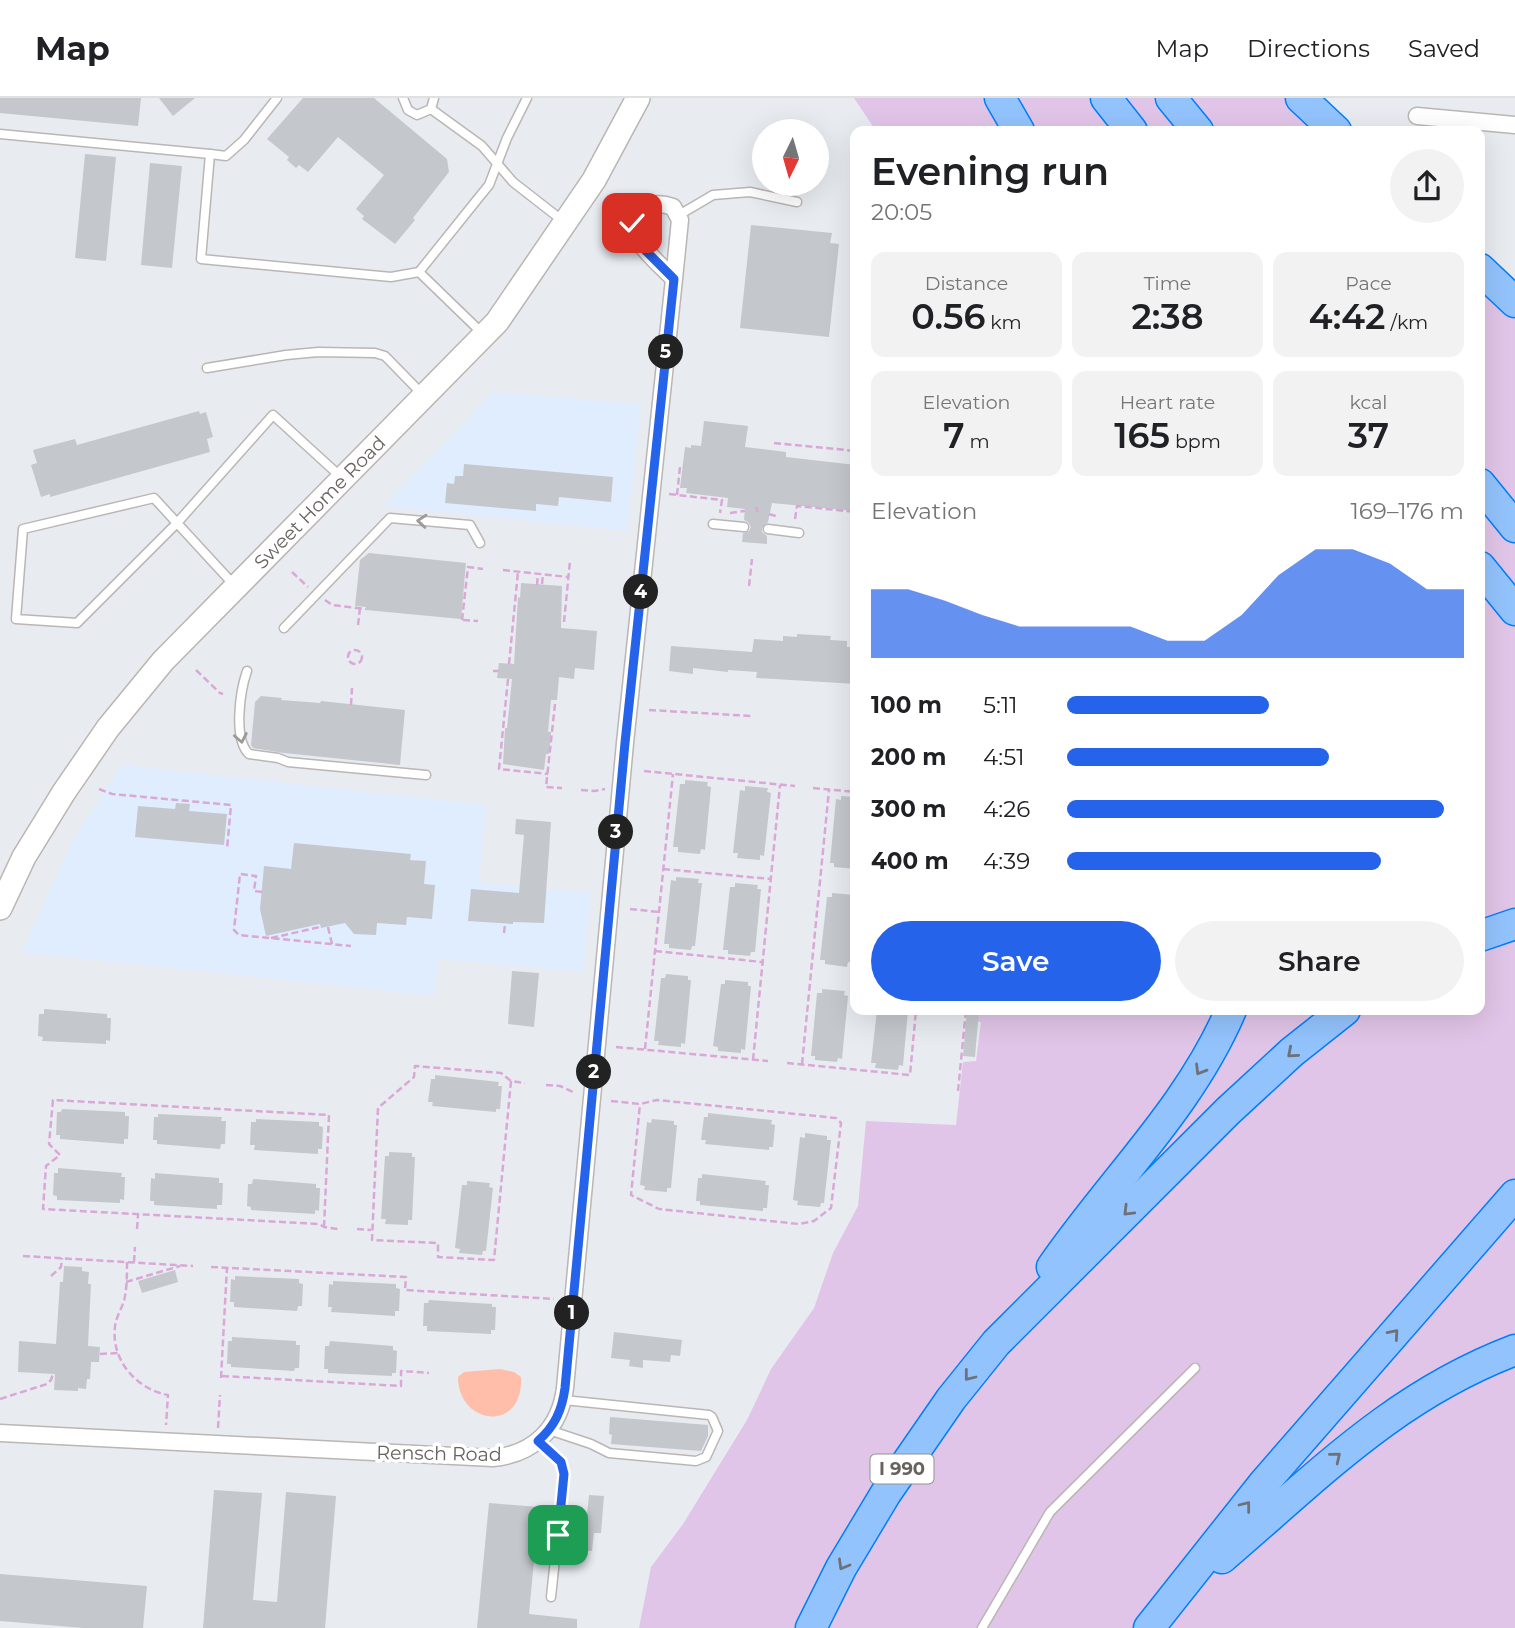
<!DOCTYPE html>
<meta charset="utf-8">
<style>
:root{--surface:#fff;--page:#f2f2f2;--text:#202124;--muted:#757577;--line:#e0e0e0;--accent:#2563eb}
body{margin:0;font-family:Montserrat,sans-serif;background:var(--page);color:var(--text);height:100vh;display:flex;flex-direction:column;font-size:26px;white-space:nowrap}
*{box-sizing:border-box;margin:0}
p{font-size:23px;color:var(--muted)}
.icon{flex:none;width:38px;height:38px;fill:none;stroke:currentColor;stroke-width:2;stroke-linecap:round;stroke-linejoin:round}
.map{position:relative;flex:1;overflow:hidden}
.details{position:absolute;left:850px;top:28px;width:635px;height:889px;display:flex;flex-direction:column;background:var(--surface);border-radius:14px;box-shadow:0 7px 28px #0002}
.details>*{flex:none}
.needle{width:46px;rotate:185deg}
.fabs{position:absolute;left:752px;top:21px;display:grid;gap:14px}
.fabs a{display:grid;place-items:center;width:77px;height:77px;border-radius:50%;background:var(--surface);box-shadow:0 7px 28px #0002;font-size:35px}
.pin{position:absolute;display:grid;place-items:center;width:60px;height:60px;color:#fff;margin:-30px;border-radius:14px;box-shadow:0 4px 10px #0006}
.km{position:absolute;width:35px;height:35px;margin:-18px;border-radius:50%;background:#222;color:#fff;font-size:19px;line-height:35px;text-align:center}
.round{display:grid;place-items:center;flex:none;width:74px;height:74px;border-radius:37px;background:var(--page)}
.overview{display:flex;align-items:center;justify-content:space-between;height:119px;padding:0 21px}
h1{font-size:38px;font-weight:600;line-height:52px}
.metrics{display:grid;grid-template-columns:repeat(3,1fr);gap:10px;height:119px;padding:7px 21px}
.metrics div{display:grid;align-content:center;border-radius:14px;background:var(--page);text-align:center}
.metrics b{font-size:35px;font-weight:600}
.metrics small{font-size:19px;font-weight:400}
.metrics p{font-size:19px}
.chart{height:196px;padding:14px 21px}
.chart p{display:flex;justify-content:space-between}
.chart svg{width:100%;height:126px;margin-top:7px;fill:var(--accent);opacity:.7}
.primary-button{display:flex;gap:14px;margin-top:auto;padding:14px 21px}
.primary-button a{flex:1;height:80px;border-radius:42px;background:var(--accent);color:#fff;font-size:28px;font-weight:600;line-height:80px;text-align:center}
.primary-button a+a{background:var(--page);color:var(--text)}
ul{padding:0 21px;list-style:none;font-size:23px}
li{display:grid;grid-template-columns:112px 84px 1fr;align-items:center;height:52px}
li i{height:18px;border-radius:9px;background:var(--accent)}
header{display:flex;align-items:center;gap:42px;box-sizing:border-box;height:98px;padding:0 35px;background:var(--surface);border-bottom:2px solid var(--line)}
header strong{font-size:33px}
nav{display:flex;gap:38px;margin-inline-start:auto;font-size:24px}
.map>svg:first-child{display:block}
</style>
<header>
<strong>Map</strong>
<nav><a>Map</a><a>Directions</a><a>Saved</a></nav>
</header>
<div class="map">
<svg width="1515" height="1530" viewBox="0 0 1515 1530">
<rect width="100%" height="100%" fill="#e8ecf1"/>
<g fill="#e0edfe">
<polygon points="494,294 641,306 627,433 384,408"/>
<polygon points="122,667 486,707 479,784 591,795 583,874 438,861 434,898 22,854 71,746"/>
</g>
<g fill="#e1c5e8">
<polygon points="854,0 1301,0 1336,33 876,33"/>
<polygon points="1481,171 1515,204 1515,1530 639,1530 651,1469 683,1426 747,1322 771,1271 814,1210 833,1155 858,1108 866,1023 956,1027 963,964 976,963 981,924 967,922 969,912 1480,912"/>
</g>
<path fill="#ffbeaa" d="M500,1271L514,1274L521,1279C524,1335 458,1328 458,1279L464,1274Z"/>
<g fill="#c4c8cc">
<polygon points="0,0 141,0 138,28 0,15"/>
<polygon points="159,0 195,0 173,18"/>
<polygon points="303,0 374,0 447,61 449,74 413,120 415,122 395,146 362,121 364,118 356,111 384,77 338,39 308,74 299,67 296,70 287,62 289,59 267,41"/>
<polygon points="85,56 116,59 106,163 75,160"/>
<polygon points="150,65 182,68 172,170 141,167"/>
<polygon points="751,127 832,135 830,145 839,146 829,239 740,230"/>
<polygon points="199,313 200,316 206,314 213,339 207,341 210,354 50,399 50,396 41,399 31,367 37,365 33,352 75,341 77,347"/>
<polygon points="704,323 748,328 745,349 786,354 786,359 856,367 855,413 772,405 768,424 762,430 762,434 767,438 767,446 742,444 743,435 749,433 751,429 748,424 744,422 745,411 727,409 728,400 686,395 687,390 680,390 685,349 691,350 691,347 701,348"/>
<polygon points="464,366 613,379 611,404 559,399 558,408 536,406 536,413 445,405 447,385 454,386 455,378 463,378"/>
<polygon points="369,455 466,465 461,521 366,512 366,509 355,508 360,462"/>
<polygon points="521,485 562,488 561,530 597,533 594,572 575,570 574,581 559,579 557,602 551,602 548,634 551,634 549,656 546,656 544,672 503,666 505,630 507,630 512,581 497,580 499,565 514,566 518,499 520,500"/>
<polygon points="797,536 831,538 830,542 847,543 847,549 856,549 856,586 756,580 757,574 728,572 728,574 693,570 693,576 669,573 671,548 752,554 754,541 783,543 783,538 797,539"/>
<polygon points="261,598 282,600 281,602 320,605 321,603 405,612 400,667 284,655 253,650 251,647 255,604"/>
<polygon points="685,682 708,684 707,688 711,689 705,752 701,751 700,756 678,754 678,749 673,749 680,686 685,686"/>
<polygon points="745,688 768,690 767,694 771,695 764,758 760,757 760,762 737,760 738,755 733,755 740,692 745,693"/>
<polygon points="841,698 856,699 856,771 834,769 834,765 830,765 836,701 841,702"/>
<polygon points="176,705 190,706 189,713 227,716 224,747 135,739 138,708 175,711"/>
<polygon points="516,721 551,724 544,825 513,824 513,826 468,823 471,791 519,795 524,737 515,736"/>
<polygon points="294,745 411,756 410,762 426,763 424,786 435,787 432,821 407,819 406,827 377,825 376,837 354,836 345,825 321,830 320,826 266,838 260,811 264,768 291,771"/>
<polygon points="676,779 699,781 698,785 702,785 695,848 692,848 691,852 669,850 669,846 664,846 671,782 676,783"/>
<polygon points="735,785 758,787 757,791 761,791 755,854 751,854 750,858 728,856 728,852 723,852 730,789 735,789"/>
<polygon points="832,795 855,797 856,801 854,848 851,865 848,864 847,869 825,866 825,862 820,862 827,799 832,799"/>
<polygon points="512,873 539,875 534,929 508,926"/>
<polygon points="666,876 688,878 688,882 691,882 685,946 681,945 681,949 658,947 659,943 654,943 661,880 665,880"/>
<polygon points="725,882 748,884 748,888 751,888 745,952 741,951 741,955 718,953 718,949 713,948 721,886 725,886"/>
<polygon points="822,891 845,893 844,897 848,898 842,961 838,960 837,964 815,962 815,958 811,958 817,895 822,895"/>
<polygon points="44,911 107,916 107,920 111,920 110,943 106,942 106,946 42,943 43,939 38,938 39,916 44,916"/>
<polygon points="877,912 908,912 903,968 899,967 898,972 875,970 876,965 871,965"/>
<polygon points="967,912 979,912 975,959 963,958"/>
<polygon points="435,977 499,984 498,988 502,988 500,1011 496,1011 496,1014 432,1008 433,1004 428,1004 431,981 435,981"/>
<polygon points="62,1011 125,1014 125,1018 129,1018 128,1041 124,1041 124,1046 60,1041 60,1037 56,1037 57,1014 61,1014"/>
<polygon points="708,1015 772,1022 771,1026 775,1027 773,1049 769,1049 769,1052 705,1046 706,1042 701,1042 704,1019 708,1019"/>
<polygon points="158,1016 222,1019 221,1023 226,1023 225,1046 221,1046 220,1051 157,1046 157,1042 153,1042 154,1019 158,1019"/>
<polygon points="256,1021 319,1024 319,1028 323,1029 322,1051 318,1051 318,1056 254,1052 255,1047 250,1047 251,1024 256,1024"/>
<polygon points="652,1021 674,1023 674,1027 677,1027 671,1090 667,1090 667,1094 644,1092 645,1088 640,1087 647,1024 651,1025"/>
<polygon points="805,1035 827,1038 827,1042 831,1042 824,1105 821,1105 820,1109 797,1107 798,1103 793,1102 800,1039 805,1040"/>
<polygon points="389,1054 412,1055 412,1059 415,1059 412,1122 408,1122 408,1127 385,1126 386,1121 381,1121 385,1058 389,1058"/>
<polygon points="58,1070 122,1075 121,1079 125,1079 124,1102 120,1101 120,1105 57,1102 57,1098 53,1097 54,1075 58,1075"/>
<polygon points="155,1075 219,1080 219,1085 223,1085 222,1107 217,1107 217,1111 154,1107 154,1103 150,1103 151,1080 155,1081"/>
<polygon points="702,1076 766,1083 765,1087 769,1087 767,1110 763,1110 763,1113 700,1107 700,1103 696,1103 698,1080 702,1080"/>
<polygon points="253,1081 316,1086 316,1090 320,1090 319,1113 315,1112 315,1116 251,1112 251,1109 247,1108 248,1086 252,1086"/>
<polygon points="467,1083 490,1085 489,1089 493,1090 486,1153 483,1153 482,1157 459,1155 460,1151 455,1150 462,1087 467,1087"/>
<polygon points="64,1168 82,1169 82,1173 89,1174 88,1186 91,1186 88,1248 100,1249 99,1264 91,1264 90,1281 87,1281 86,1291 78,1290 78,1293 54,1292 55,1276 18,1274 19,1243 56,1246 60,1184 63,1184"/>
<polygon points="175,1172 178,1184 142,1195 138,1183"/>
<polygon points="235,1178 299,1181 299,1185 303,1186 302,1208 298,1208 297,1213 234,1209 234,1204 230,1204 231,1181 235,1182"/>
<polygon points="333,1183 396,1186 396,1190 400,1191 399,1213 395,1213 395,1218 331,1214 332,1209 328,1209 329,1186 333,1187"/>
<polygon points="429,1202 492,1206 492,1209 496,1209 495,1232 491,1232 491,1236 427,1233 427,1228 423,1228 424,1205 428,1205"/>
<polygon points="614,1234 682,1242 680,1258 671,1257 670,1264 643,1262 643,1270 629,1268 630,1262 611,1260"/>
<polygon points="232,1239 296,1243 296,1247 300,1247 299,1270 295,1270 294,1273 231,1269 231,1266 227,1266 228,1243 232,1243"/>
<polygon points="330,1243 393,1248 393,1252 397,1253 396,1275 392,1275 392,1278 328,1275 328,1271 324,1271 325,1248 329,1248"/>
<polygon points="610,1319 708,1327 708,1338 701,1353 611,1346 612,1337 609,1336"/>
<polygon points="214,1392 262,1395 253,1502 277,1504 286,1394 336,1398 325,1530 203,1530"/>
<polygon points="589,1397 604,1398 601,1435 594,1435 592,1453 577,1452 579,1433 573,1433 574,1415 587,1416"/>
<polygon points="489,1405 539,1409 529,1516 577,1521 577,1530 477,1530"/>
<polygon points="0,1476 147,1488 143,1530 83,1530 0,1523"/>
</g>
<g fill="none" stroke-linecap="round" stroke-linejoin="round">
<defs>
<g id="service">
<polyline points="403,0 408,12 417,17 431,11 434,0"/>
<polyline points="431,11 482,48 513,84 563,123"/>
<polyline points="0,36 210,56 201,161 391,179 419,174 480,98 489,87 507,40 527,0"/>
<polyline points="210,56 226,58 244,42 277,0"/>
<polyline points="679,117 713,97 750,94 797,104"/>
<polyline points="419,174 482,235"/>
<polyline points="207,270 286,257 318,254 375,255 385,258 423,297"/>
<polyline points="713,426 744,429"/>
<polyline points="768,431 799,435"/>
<polyline points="235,488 177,425 77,525 16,521 23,431 154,400 177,425 273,317 341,379"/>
<polyline points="284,530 390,420 470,427 480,445"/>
<path d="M247,573C240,593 233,641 249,656L278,660L288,664L426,677"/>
<polyline points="549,1332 591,1346 609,1355 696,1363 706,1359 718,1333 712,1319 709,1317 564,1302"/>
<polyline points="538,1343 561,1364 564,1376 551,1499"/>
<polyline points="982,1530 1050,1414 1195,1270"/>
</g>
<g id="minor">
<polyline points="1417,18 1515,27"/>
<path d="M0,1335L493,1360C534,1356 560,1330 565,1290L625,645L674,181L680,122L673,109C662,105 651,105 641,111C613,130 661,167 674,181"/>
</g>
<g id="secondary">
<path id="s1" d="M0,810L24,759L64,694L108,630L163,563L497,224L594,82L638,0"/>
</g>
<g id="motorway">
<polyline points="1000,0 1019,33"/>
<polyline points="1106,0 1132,33"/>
<polyline points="1171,0 1198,33"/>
<polyline points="1301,0 1336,33"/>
<polyline points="1480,171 1515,204"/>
<polyline points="1480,386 1515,429"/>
<polyline points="1480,469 1515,512"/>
<polyline points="1480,838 1515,826"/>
<path d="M1052,1169C1112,1082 1189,1010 1231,912"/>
<path d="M1222,1460C1318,1378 1394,1298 1515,1252"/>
<polyline points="811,1530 841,1470 886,1395 951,1301 996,1245 1228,1013 1292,954 1345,912"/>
<polyline points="1149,1530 1264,1385 1515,1097"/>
</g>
</defs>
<use href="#service" stroke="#bab6b3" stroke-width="11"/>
<use href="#minor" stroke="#bab6b3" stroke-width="19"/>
<use href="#secondary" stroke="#bab5b2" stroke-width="26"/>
<use href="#motorway" stroke="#007ff9" stroke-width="33"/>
<g stroke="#daa8d7" stroke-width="2.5" stroke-dasharray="7 3.5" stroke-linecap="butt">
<polyline points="774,345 856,353"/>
<polyline points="669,396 722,402 720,415"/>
<polyline points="677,397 680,369 684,369"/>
<polyline points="757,414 757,409"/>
<polyline points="730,415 745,413"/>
<polyline points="769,416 779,419"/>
<polyline points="795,421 797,408 856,414"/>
<polyline points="503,472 568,479"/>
<polyline points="292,474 308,489"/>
<polyline points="542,486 543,476"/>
<polyline points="537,487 538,476"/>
<polyline points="749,488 752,461"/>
<polyline points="325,502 332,507 366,511"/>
<polyline points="462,522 468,469 483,471"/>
<polyline points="463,522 478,523"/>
<polyline points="564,524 570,463"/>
<polyline points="358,527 360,510"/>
<circle cx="355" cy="559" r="7"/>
<polyline points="509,566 518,474"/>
<polyline points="196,572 220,595 223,596"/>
<polyline points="493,573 498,573"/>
<polyline points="508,581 499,671 548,676"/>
<polyline points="555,606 546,689 562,690"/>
<polyline points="351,607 352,590"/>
<polyline points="649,612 752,618"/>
<polyline points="644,673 795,688"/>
<polyline points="813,690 856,694"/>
<polyline points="99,691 112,696 231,707 227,751"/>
<polyline points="581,692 595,693 605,691"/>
<polyline points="663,771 771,781"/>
<polyline points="262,794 254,793 256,778 240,776 234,832 239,837 351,848"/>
<polyline points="630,811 659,814"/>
<polyline points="328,829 332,846"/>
<polyline points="504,835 505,826"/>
<polyline points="271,840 320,829"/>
<polyline points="655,853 762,864"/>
<polyline points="616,949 768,963"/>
<polyline points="645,951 673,676"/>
<polyline points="753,962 780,687"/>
<polyline points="787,965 910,977 916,912"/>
<polyline points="802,966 829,692"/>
<polyline points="511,983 494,1162 438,1159 438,1145 372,1142 378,1010 414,979 415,968 501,975 511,983 525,985"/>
<polyline points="546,987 560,988 575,995"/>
<polyline points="958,993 966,912"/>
<polyline points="611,1003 640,1006 657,1002 836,1020 841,1025 831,1110 814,1123 799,1126 659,1111 631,1097 640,1006"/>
<polyline points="324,1129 329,1017 53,1002 49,1046 60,1057 46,1068 43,1111 319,1126 324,1129 338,1131"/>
<polyline points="137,1131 138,1117"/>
<polyline points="357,1131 371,1132"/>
<polyline points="23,1158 193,1168"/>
<path d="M127,1164C127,1175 127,1187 125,1198C124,1208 116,1217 115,1229C111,1262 136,1291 168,1297L166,1327"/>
<polyline points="134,1164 135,1149"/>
<polyline points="211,1169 406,1179 405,1192 554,1201"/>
<polyline points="51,1178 61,1169 62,1160"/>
<polyline points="126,1184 180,1168"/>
<polyline points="100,1256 118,1255"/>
<polyline points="222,1278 401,1288 401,1273 429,1275"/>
<polyline points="221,1280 227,1169"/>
<polyline points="0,1301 47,1286 51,1282 53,1276"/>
<polyline points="218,1330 220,1297"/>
</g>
<use href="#service" stroke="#fff" stroke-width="8"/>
<use href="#minor" stroke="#fff" stroke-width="16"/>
<use href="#secondary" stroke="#fff" stroke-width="23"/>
<use href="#motorway" stroke="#93c3fd" stroke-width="30"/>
</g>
<defs><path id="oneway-chevron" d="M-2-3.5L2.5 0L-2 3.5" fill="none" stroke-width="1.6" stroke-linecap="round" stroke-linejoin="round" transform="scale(1.75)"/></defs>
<g stroke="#9d9997">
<use href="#oneway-chevron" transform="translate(422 423) rotate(-175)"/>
<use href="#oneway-chevron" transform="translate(241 640) rotate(79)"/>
</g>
<g stroke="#6e7177">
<use href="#oneway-chevron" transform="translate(1292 955) rotate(139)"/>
<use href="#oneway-chevron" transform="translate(1200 972) rotate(121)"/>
<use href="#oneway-chevron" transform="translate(1128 1113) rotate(135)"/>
<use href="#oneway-chevron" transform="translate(1394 1236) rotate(-49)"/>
<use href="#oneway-chevron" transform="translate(969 1278) rotate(128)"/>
<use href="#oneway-chevron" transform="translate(1336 1359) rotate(-39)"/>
<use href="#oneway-chevron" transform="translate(1246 1408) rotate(-52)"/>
<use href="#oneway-chevron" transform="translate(843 1467) rotate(120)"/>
</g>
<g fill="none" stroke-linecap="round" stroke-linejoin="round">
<defs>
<path id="route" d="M558,1437L564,1376L561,1364L538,1343C555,1328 562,1312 565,1290L625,645L674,181L638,145L632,125"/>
</defs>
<use href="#route" stroke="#fff" stroke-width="14"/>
<use href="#route" stroke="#2563eb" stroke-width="9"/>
</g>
<g text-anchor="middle" stroke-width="7" stroke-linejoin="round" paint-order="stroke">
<rect fill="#fff" stroke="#95918f" stroke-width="2" x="870.5" y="1356.5" width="63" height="29" rx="5"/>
<g font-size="18" font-weight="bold" fill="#68625f">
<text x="902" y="1377">I 990</text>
</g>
<g font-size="19" fill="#68625f" stroke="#fff">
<text dy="7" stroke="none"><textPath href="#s1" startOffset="520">Sweet Home Road</textPath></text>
<text transform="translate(439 1355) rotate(1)" y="7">Rensch Road</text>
</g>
</g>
</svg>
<div class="fabs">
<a><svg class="needle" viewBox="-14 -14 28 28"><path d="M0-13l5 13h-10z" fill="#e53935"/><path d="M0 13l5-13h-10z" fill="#757577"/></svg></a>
</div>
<div class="pin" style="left:558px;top:1437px;background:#1e9e55"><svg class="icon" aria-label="arrive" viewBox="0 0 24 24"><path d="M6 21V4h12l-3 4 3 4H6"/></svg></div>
<div class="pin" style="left:632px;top:125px;background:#d93025"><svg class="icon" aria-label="check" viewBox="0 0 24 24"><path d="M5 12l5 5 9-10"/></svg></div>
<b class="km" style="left:572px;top:1215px">1</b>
<b class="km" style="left:594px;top:974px">2</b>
<b class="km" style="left:616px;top:734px">3</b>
<b class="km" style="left:641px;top:494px">4</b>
<b class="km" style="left:666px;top:254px">5</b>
<section class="details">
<div class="overview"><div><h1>Evening run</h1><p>20:05</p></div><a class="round"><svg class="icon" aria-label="share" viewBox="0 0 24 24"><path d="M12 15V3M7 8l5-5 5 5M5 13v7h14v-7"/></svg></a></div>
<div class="metrics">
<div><p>Distance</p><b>0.56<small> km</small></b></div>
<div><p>Time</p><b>2:38</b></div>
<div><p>Pace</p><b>4:42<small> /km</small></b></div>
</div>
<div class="metrics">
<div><p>Elevation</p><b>7<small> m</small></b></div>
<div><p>Heart rate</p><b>165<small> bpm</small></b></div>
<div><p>kcal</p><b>37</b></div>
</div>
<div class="chart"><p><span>Elevation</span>169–176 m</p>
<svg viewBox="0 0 160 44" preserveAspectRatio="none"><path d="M0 44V20L10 20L20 24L30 29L40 33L50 33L60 33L70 33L80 38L90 38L100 29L110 15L120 6L130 6L140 11L150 20L160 20V44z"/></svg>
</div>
<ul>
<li><b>100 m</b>5:11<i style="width:51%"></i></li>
<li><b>200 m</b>4:51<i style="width:66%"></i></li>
<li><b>300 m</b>4:26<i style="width:95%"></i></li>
<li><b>400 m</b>4:39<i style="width:79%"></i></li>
</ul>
<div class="primary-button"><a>Save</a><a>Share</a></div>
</section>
</div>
